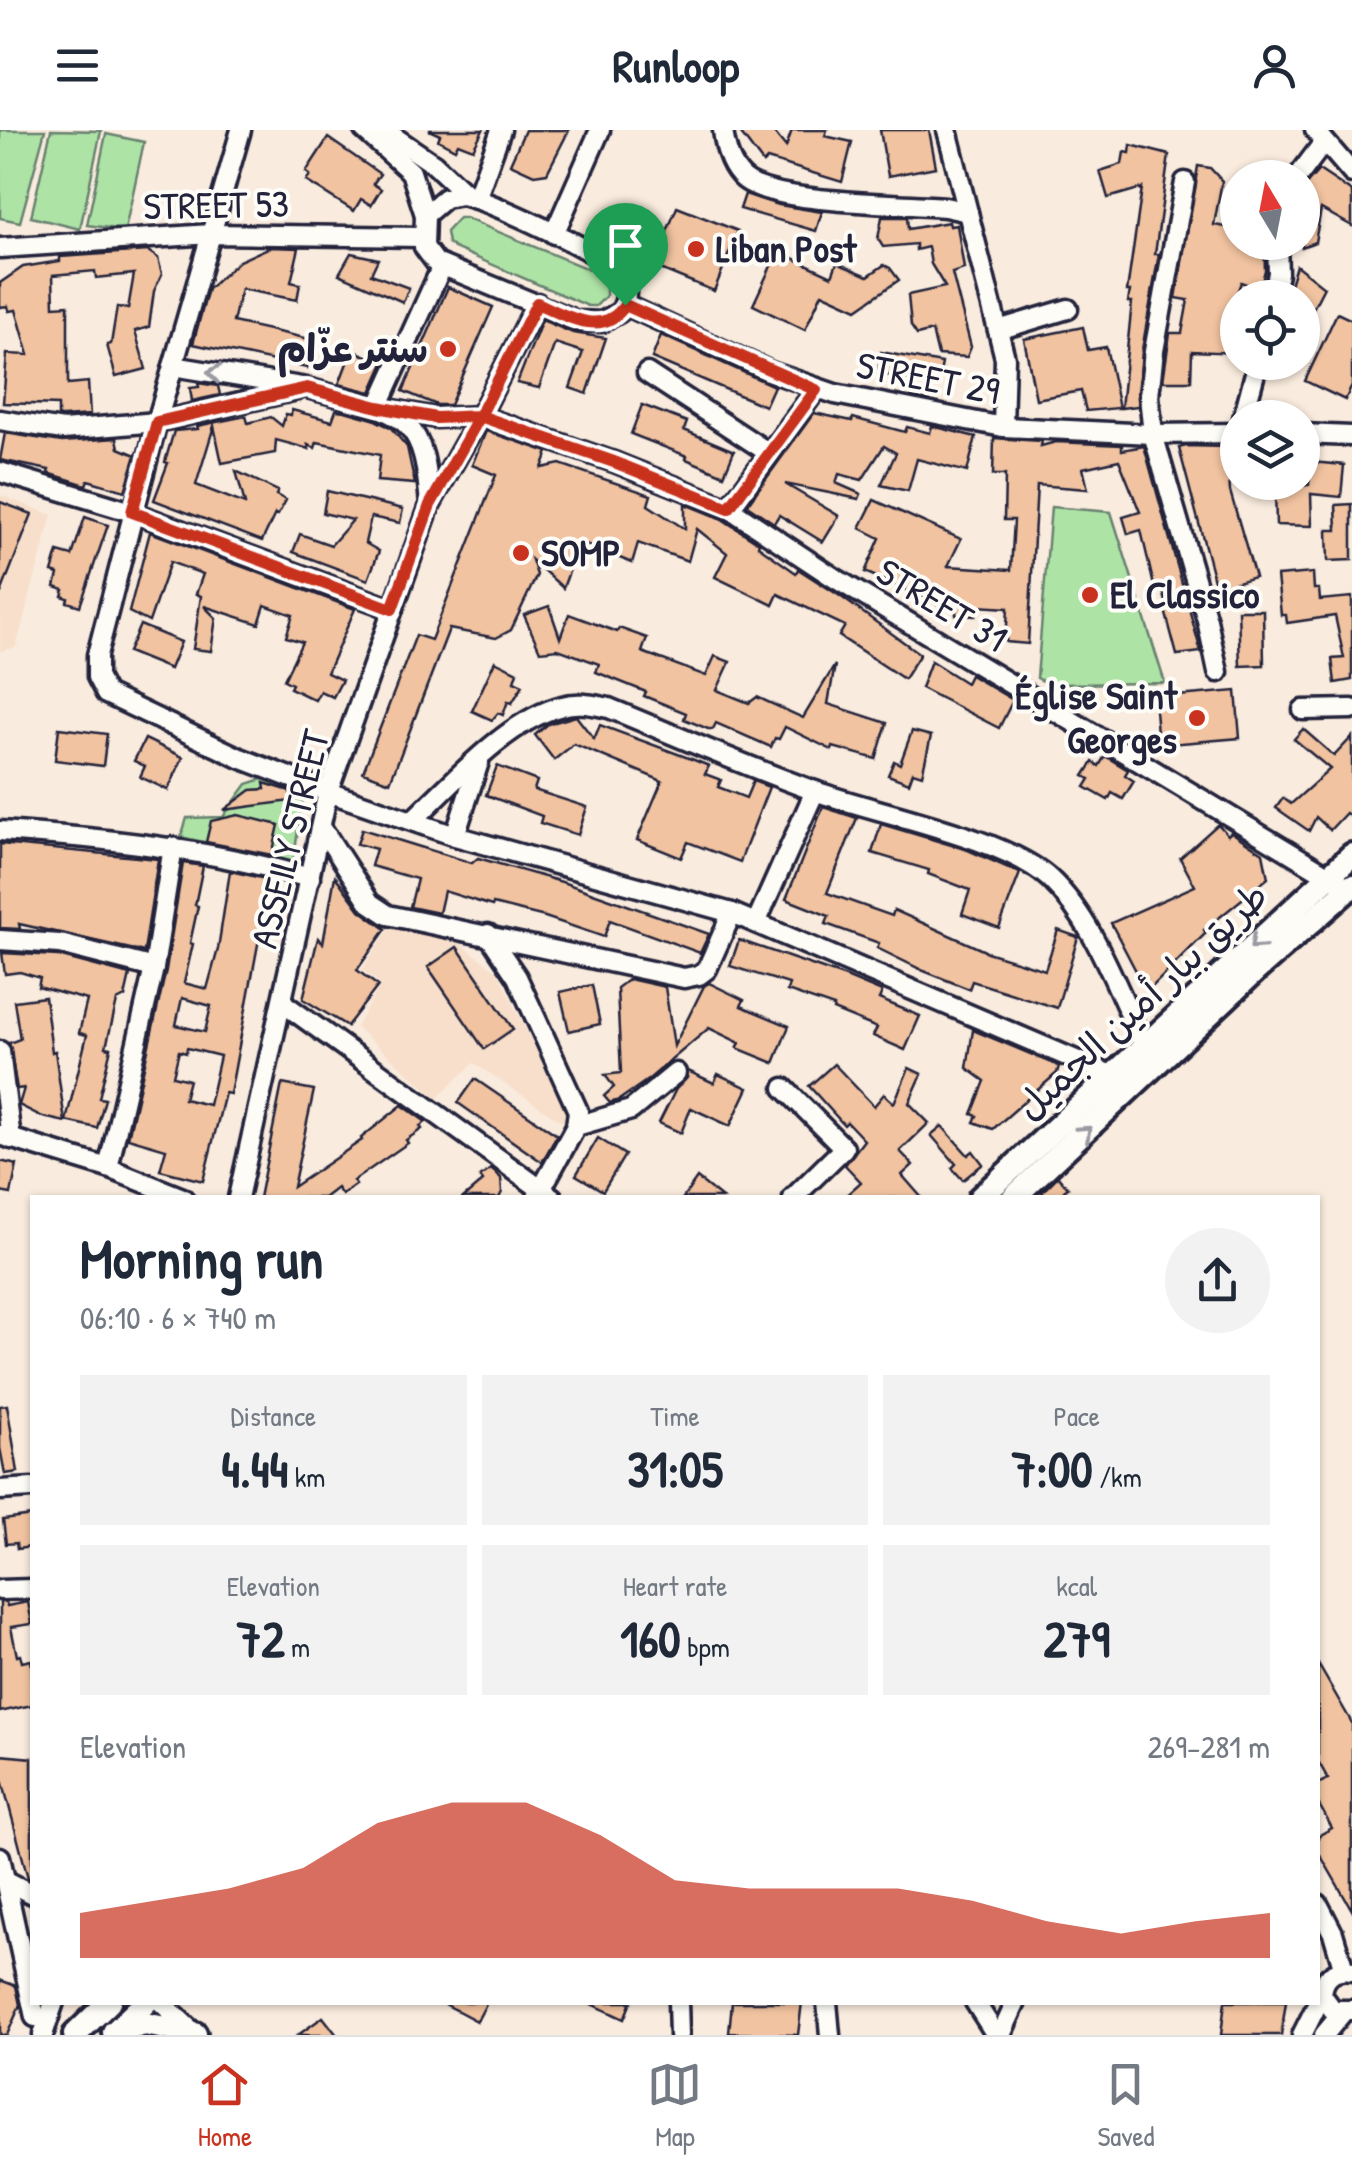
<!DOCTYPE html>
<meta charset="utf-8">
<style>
:root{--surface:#fff;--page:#f2f2f3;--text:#1f2937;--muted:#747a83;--line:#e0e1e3;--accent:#c8321e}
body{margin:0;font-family:"Patrick Hand","Playpen Sans Arabic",sans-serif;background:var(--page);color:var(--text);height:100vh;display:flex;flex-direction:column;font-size:38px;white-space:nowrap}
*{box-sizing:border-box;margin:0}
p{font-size:32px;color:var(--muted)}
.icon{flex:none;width:55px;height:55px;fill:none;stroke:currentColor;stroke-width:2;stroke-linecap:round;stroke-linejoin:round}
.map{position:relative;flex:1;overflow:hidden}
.drawer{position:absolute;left:30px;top:1065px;width:1290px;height:810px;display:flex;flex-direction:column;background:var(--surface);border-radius:0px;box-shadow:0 2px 8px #0004}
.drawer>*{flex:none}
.needle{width:65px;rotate:350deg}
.controls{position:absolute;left:1220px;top:30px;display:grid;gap:20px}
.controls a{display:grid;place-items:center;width:100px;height:100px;border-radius:50%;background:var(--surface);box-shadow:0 2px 8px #0004;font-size:50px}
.pin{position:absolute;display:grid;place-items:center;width:85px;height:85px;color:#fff;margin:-102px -42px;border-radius:50% 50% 50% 0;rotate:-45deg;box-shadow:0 0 10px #0007}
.pin .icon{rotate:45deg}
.round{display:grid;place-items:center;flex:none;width:105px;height:105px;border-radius:52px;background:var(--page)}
.overview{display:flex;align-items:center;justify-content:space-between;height:170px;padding:0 50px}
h1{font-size:55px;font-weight:700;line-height:75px}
.metrics{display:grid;grid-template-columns:repeat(3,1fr);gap:15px;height:170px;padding:10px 50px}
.metrics div{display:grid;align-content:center;border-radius:0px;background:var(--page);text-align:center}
.metrics b{font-size:50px;font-weight:700}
.metrics small{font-size:28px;font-weight:400}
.metrics p{font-size:28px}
.chart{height:280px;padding:20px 50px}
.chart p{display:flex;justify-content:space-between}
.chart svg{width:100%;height:180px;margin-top:10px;fill:var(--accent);opacity:.7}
header{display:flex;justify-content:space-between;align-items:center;height:130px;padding:0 50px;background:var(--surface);font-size:45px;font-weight:700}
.tabs{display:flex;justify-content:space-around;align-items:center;height:140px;border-top:2px solid var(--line);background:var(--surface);font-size:28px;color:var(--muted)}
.tabs a{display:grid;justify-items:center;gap:5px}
.tabs .current{color:var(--accent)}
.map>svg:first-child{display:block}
</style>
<header><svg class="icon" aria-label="menu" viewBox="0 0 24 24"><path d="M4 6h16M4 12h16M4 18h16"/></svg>Runloop<svg class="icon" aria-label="person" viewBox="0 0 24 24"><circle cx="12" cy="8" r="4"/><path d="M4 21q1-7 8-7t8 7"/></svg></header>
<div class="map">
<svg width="1352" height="1905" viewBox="0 0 1352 1905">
<rect width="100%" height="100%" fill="#f9ebdd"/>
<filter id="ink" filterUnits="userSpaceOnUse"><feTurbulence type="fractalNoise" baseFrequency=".01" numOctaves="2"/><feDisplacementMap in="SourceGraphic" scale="20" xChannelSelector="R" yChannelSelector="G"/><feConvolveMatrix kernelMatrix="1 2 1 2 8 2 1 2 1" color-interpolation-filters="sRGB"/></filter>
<g filter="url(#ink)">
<g fill="#f7dfcb">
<polygon points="0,365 52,385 16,517 0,521"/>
<polygon points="391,796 461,814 498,842 566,982 567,995 474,933 437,968 356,897 381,854 362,840"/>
</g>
<g fill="#aee3a6" stroke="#688270" stroke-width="2.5">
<polygon points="0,0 45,0 20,92 0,88"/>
<polygon points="51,0 101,1 80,99 31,87"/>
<polygon points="106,4 144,12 125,100 87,95"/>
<polygon points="459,88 465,88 600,144 606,149 606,166 596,176 588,176 454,118 448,113 446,102"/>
<polygon points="1051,377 1111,382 1165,553 1049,554 1037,548"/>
<polygon points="269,647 292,652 304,663 293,732 181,707 187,688 223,687 247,654"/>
</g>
<g fill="#f1c3a0" stroke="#22223b" stroke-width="2.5" fill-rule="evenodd">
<polygon points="429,0 483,0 473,19 458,13 455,19 438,10 440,5"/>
<polygon points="525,0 569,0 547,43 534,45 510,34"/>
<polygon points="738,0 772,0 786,17 792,0 827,0 825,6 852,12 842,52 767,29 763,33"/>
<polygon points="880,0 929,0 936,37 888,46"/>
<polygon points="328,8 380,44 373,54 381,59 371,75 361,69 354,81 306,51 310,45 306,42"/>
<polygon points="1131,15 1169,25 1155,124 1159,124 1142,220 1138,276 1121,278 1132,172 1128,172 1130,161 1127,161 1142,58 1108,68 1100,41 1122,34 1124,22 1130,23"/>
<polygon points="1198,36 1210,38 1222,51 1214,95 1238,99 1238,112 1264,112 1265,140 1260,159 1241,152 1231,180 1238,180 1238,223 1192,221 1191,251 1163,251 1170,203 1182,203 1188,170 1176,168"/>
<polygon points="1319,40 1352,62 1352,96 1321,79 1315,112 1302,117 1302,59"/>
<polygon points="745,64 779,75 822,82 816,101 740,79"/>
<polygon points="677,77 738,101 714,161 653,136"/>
<polygon points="882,87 907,87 908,99 949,92 950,96 957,95 964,139 952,143 971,217 967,227 938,225 932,201 917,205 911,196 908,165 945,157 931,134 928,117 916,120 916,114 883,117 878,109"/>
<polygon points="270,117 299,118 291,152 300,154 297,170 241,159 233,192 314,210 307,238 193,214 208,159 239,131"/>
<polygon points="148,121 158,128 162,144 154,161 149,197 135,201 146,239 116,247 107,215 111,214 117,177 128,179 134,144 96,148 95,141 53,145 54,176 68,175 68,254 88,252 90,285 63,287 58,287 58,275 3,273 7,224 29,225 16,180 9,181 8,176 0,177 0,153 23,137 60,131 60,127"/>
<polygon points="778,121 832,146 837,133 868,146 884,135 890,138 899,150 857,179 822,163 805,200 753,175"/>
<polygon points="351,123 378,129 371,144 409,158 403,172 339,144"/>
<polygon points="1296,135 1324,157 1302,200 1302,168 1286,168"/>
<polygon points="448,157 493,177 450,275 437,275 403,261"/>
<polygon points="1337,183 1352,190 1352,256 1345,270 1305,251"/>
<polygon points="542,190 573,203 606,208 587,264 570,258 583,222 555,213 539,258 517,253"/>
<polygon points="1083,197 1088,220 1106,217 1119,278 1086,281 1081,261 1036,269 1024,209"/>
<polygon points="661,205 774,256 765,276 652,228"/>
<polygon points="352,220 384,233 371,262 339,254"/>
<polygon points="881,222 942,233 938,254 878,244"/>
<polygon points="198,253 218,256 220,265 192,271 190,258 199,257"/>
<polygon points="642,275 687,292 684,300 734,321 724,345 686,329 687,326 631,304"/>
<polygon points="292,280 332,291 336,280 345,281 373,289 391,298 407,317 415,354 377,351 380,325 317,312 315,318 308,315 309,319 276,310 275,323 222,333 214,296 196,355 245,374 236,341 278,361 276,365 286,370 278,385 275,384 262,411 154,370 168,333 165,332 174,301 198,299 197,296 246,286 248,293 271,287 282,296 286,284 291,285"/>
<polygon points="814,283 852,291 853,288 905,302 907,297 930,303 932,296 976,307 967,342 917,329 908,361 881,355 896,323 884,316 862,350 839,344 836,353 861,364 859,369 785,354 839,386 823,412 779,385 774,393 747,375"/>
<polygon points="486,301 548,322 542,338 560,334 651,365 648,375 685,399 685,374 722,389 759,413 758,416 796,443 798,439 840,466 920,524 904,549 839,506 845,496 778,464 773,475 715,447 727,423 697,399 688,431 638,413 632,433 580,412 563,458 532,430 537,445 511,500 496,508 449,499 390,652 363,642 416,505 431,510 496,345 472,335"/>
<polygon points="5,303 62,312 117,308 119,318 136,325 125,361 88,350 86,355 48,343 49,340 0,330"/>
<polygon points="994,308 1042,311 1041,316 1056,312 1122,315 1122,320 1144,316 1201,522 1177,525 1165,480 1168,479 1161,454 1154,456 1141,400 1128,404 1123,387 1140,382 1119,330 1083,338 1088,359 1037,355 1028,514 1006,512 1008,478 977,476 976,486 956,485 956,475 938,474 865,442 880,408 860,398 874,370 961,409 948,436 1011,440 1014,390 1004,390 1005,345 993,345"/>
<polygon points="1186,316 1227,317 1230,361 1255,447 1216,458 1179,318"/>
<polygon points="1311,332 1344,335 1341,367 1311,364 1312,396 1276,395 1275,359 1309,355"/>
<polygon points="327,361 403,379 400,393 371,387 365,413 379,421 368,450 293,422 300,404 331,415 353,390 323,383"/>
<polygon points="0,372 32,384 1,463 0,463"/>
<polygon points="1352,374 1352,430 1328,431 1327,400 1337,400 1336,375"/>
<polygon points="85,387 108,395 80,476 67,472 68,468 62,466 64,460 55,457 58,444 52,442 58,422 72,426"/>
<polygon points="150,402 355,479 327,543 342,550 333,567 320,561 315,570 290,558 292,554 284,550 302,512 286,507 293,485 265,475 259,494 204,476 216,488 211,521 193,519 201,466 196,464 203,444 170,432 149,492 129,482"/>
<polygon points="1313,443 1314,459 1319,459 1320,470 1352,467 1352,550 1335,553 1332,529 1344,528 1335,486 1287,493 1286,485 1281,485 1277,446"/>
<polygon points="549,476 560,508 569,484 617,502 619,498 647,508 642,522 706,546 715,526 730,532 717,560 749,573 757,567 803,588 835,535 828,574 887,593 876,629 833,617 832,620 785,597 779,609 775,608 771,617 716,593 713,599 708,599 684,589 686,583 644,566 646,562 596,542 599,534 558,519 540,521 524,485"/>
<polygon points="1238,480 1263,480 1264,535 1240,536"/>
<polygon points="140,495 181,512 170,539 128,522"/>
<polygon points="495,531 517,542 514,551 523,555 512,573 508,571 503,585 498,583 492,590 472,581"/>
<polygon points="931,531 966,553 970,545 1013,570 999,598 921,558"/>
<polygon points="1236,561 1240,608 1158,615 1154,568"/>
<polygon points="576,586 594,609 600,595 694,630 709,636 705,644 721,650 718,657 746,668 753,651 769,657 740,732 688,712 681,728 637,710 662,651 574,614 554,630 535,605 548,594"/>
<polygon points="59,598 107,604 103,636 55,630"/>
<polygon points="1303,599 1334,626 1352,607 1352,688 1346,683 1330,700 1316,687 1309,701 1276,678 1283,668 1291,674 1330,639 1294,609"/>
<polygon points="912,601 931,606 922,645 913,642 909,653 888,645 894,631 900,634"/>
<polygon points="145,609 183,627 168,660 140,647 145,636 134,631"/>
<polygon points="1105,626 1128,640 1125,645 1134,651 1123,669 1112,663 1108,670 1085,657 1090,649 1084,646 1093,632 1099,636"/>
<polygon points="497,636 537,651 534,660 587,677 578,705 540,693 542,686 486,665"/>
<polygon points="264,653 290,661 291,671 224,680 251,660 265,659"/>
<polygon points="823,677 857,688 827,763 892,786 894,780 987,822 1045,840 1058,800 1078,807 1057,878 972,851 969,859 924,841 877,818 879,813 826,794 829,786 786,769"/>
<polygon points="238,685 279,695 272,725 206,712 211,691"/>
<polygon points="881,694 968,720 1020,743 999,798 962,784 970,760 928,744 929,740 872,723"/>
<polygon points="1218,694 1228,705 1231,702 1263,723 1268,748 1204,800 1206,803 1147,862 1111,793 1195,756 1180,728"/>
<polygon points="362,699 472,733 478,728 562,752 709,804 700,823 610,790 604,807 545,787 493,774 492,776 444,761 439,783 410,777 417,749 371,736 376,719 357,714"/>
<polygon points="0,714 158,729 144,822 19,794 20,799 0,798"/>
<path d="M183,733L203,736L195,775L198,776L190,813L193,814L184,853L207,859L218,819L230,741L270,750L230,964L225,963L203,1051L160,1040L166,1019L128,1008L166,840ZM182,868L211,876L205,902L176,895ZM187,918L220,926L209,975L184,969L189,950L173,946L179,921L186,923Z"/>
<polygon points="335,746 360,780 386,799 357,840 378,856 347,896 303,869 318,808 323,813"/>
<polygon points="739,810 846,847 882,862 879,869 920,886 905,920 873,906 877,898 833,880 834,877 787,861 789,854 730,836"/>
<polygon points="457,817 513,899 484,919 428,837"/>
<polygon points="2,823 58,826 130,845 125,867 117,871 106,917 111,918 99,968 105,969 97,998 66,991 87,905 79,903 87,870 38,857 40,848 20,842 5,844"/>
<polygon points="629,849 665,857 674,916 704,856 709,853 744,870 741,876 789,896 774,933 737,918 740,913 709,898 649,949 619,970 610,973 604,966 614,957 605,945 621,943 617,858"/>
<polygon points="592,855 600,894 569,901 560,862"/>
<polygon points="45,867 52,922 55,921 65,992 43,987 19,975 24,958 17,959 9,913 20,909 14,871"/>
<polygon points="973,900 1059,936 1057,943 993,999 974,992 977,986 972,984 985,951 967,938"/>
<polygon points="834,934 874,976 884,964 894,973 909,938 922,944 909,973 929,993 900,1021 913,1035 902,1045 922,1068 843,1068 861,1052 845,1035 864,1010 847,992 844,995 809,956"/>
<polygon points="688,941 714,953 718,944 748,958 730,996 691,978 681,1003 659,993 676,959 687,948"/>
<polygon points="475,949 557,1005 542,1032 458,973"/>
<polygon points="282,954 314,960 293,1057 362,1010 361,1008 402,975 426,992 420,996 422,999 406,1010 408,1013 353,1051 356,1055 342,1065 337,1058 324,1068 259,1068"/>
<polygon points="942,996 968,1025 973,1021 983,1034 963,1050 952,1038 956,1034 931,1005"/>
<polygon points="598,1008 625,1025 603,1061 576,1045"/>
<polygon points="0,1031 17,1035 11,1064 0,1062"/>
<polygon points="491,1039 501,1048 502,1062 499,1068 463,1068 483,1051 480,1047"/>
<polygon points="1058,1046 1068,1058 1064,1061 1067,1068 1047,1068 1042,1062"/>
<polygon points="697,1048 722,1068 683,1068"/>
<polygon points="7,1275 18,1342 5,1344 0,1318 0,1276"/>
<polygon points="32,1386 31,1417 17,1419 16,1413 6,1414 3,1390"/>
<polygon points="0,1472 6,1472 7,1476 28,1472 32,1494 11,1497 17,1526 20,1525 22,1532 31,1530 32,1538 32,1575 0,1582"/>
<polygon points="1318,1534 1352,1593 1352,1780 1318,1721 1318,1706 1332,1698 1318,1673 1318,1654 1328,1649 1318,1631"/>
<polygon points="0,1625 32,1628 32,1749 28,1748 0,1642"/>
<polygon points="0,1850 16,1856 20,1875 7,1905 0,1905"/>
<polygon points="441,1872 487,1872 477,1891"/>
<polygon points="587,1872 631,1872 624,1889"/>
<polygon points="732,1872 802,1872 798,1905 729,1903"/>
<polygon points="1225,1872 1286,1872 1281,1905 1221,1905"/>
<polygon points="323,1887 337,1905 298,1905"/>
</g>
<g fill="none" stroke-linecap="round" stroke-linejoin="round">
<defs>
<g id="minor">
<polyline points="241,0 157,292 97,525 97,547 106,564 240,628 328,662 455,706 732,783 1111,945"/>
<polyline points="364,0 411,42 425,85"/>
<polyline points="384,0 434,34 469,67"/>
<path d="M723,0C725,18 730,37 744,49C774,74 901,73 945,77L968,82"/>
<polyline points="947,0 1005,228 1003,297"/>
<polyline points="1315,0 1352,43"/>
<polyline points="1297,48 1324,12"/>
<polyline points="1185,52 1154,221 1149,266 1153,304 1207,490 1218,542"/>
<path d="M462,65C490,71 598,121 616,140C628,152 629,168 620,182L602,192L577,191L436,133L424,117L425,85L445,68Z"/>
<polyline points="476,69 501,0"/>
<polyline points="554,104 600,0"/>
<polyline points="0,118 211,104 422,107"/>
<polyline points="1273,168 1278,143 1277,112"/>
<polyline points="625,175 771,242 835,264 1003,297 1153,304 1238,303"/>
<polyline points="998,200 1068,179"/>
<polyline points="173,236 307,258 378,277 436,288 480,286 614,332 729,378 833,447 1339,752"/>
<polyline points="647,243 769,323"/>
<polyline points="1243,288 1258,232"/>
<polyline points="0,290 63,300 157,292 297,260"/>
<polyline points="1302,304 1352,306"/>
<polyline points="0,342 132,382 392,479"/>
<path d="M430,374C427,348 427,315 407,295C400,287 387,282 378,277L442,136"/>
<polyline points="729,378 816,260"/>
<polyline points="1303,580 1352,579"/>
<path d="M413,690C453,652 508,590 562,576C578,571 593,575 609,578C677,606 745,636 815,661C876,683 1005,707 1050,749C1095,792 1117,860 1144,915"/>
<polyline points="321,697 370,773 388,785 684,848 699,845 707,839 732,783"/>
<path d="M0,701C105,708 208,719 310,748"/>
<polyline points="455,706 479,632"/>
<polyline points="756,793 815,661"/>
<polyline points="488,804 517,847 578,981 576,996 537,1067"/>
<polyline points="0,810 60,814 154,838"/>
<polyline points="283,873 553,1068"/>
<polyline points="0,921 11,1009"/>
<polyline points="784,958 844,1018 793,1068"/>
<polyline points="576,996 631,980 676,943"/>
<polyline points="0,1005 108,1038 183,1068"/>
<polyline points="108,1038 154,838 173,717"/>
<polyline points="238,1068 328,662 430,375 480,286 537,173"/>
<polyline points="0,1360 32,1358"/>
<polyline points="0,1460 32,1459"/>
<polyline points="0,1727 35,1887"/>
<polyline points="5,1750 32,1764"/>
<polyline points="1318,1774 1333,1803 1344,1840"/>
<path d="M1352,1841C1334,1838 1323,1847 1322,1865L1333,1880H1352"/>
<polyline points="161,1872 196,1905"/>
<polyline points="678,1872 679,1905"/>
<polyline points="827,1872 830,1905"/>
<polyline points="975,1872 996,1905"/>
<polyline points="43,1905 54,1872"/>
<polyline points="1001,1905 1016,1872"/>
<polyline points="1302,1905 1322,1865"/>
<polyline points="1324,1905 1343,1882"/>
</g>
<g id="major">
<polyline points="980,1068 1352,725"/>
<polyline points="1013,1068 1256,840 1352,756"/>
<polyline points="118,1899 146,1872"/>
<polyline points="114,1902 145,1894 195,1904"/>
<polyline points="75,1905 109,1872"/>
</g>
</defs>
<use href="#minor" stroke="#22223b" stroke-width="25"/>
<use href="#major" stroke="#22223b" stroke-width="30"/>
<use href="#minor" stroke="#fdfcf7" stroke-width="18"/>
<use href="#major" stroke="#fdfcf7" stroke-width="22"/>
</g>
<defs><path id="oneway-chevron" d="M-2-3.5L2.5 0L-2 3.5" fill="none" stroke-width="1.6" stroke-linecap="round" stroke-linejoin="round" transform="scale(2.5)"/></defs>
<g stroke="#9a9aa2">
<use href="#oneway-chevron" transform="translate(214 243) rotate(-171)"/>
<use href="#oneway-chevron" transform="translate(1256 813) rotate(138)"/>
<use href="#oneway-chevron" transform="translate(1085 1002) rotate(-42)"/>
</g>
</g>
<g fill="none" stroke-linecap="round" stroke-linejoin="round" filter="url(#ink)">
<defs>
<path id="route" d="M625,175C603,209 564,185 537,173L480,286L430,375L392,479L132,382L157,292L307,258L378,277L436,288L480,286L614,332L729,378L816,260L625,175"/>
</defs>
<use href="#route" stroke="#fff" stroke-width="20"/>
<use href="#route" stroke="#c8321e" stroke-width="12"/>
</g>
<g fill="#c8321e" stroke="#fdfcf7" stroke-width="4">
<circle cx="696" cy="119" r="10"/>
<circle cx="448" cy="219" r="10"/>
<circle cx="521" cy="423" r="10"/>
<circle cx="1090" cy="465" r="10"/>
<circle cx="1197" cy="588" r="10"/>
</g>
<g text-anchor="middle" stroke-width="8" stroke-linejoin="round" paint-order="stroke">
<g font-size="38" fill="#22223b" stroke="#fdfcf7">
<text transform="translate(216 75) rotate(-1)" y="13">STREET 53</text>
<text transform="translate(928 248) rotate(11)" y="13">STREET 29</text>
<text transform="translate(942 475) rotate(31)" y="13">STREET 31</text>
<text transform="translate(290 709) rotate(-76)" y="13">ASSEILY STREET</text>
<text transform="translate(1142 871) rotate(-43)" y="13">طريق بيار أمين الجميل</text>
</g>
<g font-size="38" font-weight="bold" fill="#22223b" stroke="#fdfcf7" text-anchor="start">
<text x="716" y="132">Liban Post</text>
<text x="428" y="232" text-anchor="end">سنتر عزّام</text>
<text x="541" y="436">SOMP</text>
<text x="1110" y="478">El Classico</text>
<text x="1177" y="579" text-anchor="end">Église Saint<tspan x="1177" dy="44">Georges</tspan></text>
</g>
</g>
</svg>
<div class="controls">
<a><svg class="needle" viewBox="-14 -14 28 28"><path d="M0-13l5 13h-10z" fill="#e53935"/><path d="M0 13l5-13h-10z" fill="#747a83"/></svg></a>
<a><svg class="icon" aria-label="locate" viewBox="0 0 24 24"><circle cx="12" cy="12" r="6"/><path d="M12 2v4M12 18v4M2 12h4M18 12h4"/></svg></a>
<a><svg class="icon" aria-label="layers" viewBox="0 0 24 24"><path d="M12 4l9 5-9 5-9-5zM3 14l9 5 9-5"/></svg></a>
</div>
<div class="pin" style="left:625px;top:175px;background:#1e9e55"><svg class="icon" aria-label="arrive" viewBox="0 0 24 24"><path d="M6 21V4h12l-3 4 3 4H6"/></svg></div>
<section class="drawer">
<div class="overview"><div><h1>Morning run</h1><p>06:10 · 6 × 740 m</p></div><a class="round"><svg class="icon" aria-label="share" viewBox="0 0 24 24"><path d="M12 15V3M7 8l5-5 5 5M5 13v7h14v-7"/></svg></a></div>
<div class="metrics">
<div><p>Distance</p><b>4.44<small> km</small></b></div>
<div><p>Time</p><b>31:05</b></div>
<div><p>Pace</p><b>7:00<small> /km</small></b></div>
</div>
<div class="metrics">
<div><p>Elevation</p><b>72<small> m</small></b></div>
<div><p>Heart rate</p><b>160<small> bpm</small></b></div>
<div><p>kcal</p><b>279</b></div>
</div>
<div class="chart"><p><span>Elevation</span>269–281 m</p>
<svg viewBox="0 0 160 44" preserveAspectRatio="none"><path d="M0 44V33L10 30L20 27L30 22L40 11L50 6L60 6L70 14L80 25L90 27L100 27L110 27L120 30L130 35L140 38L150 35L160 33V44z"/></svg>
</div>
</section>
</div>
<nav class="tabs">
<a class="current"><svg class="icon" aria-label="home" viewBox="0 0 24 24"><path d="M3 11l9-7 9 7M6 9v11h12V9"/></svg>Home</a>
<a><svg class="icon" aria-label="map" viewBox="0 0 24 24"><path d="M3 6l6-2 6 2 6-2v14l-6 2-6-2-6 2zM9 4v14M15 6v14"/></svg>Map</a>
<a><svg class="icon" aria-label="saved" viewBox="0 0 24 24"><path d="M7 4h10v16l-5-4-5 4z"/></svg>Saved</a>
</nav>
